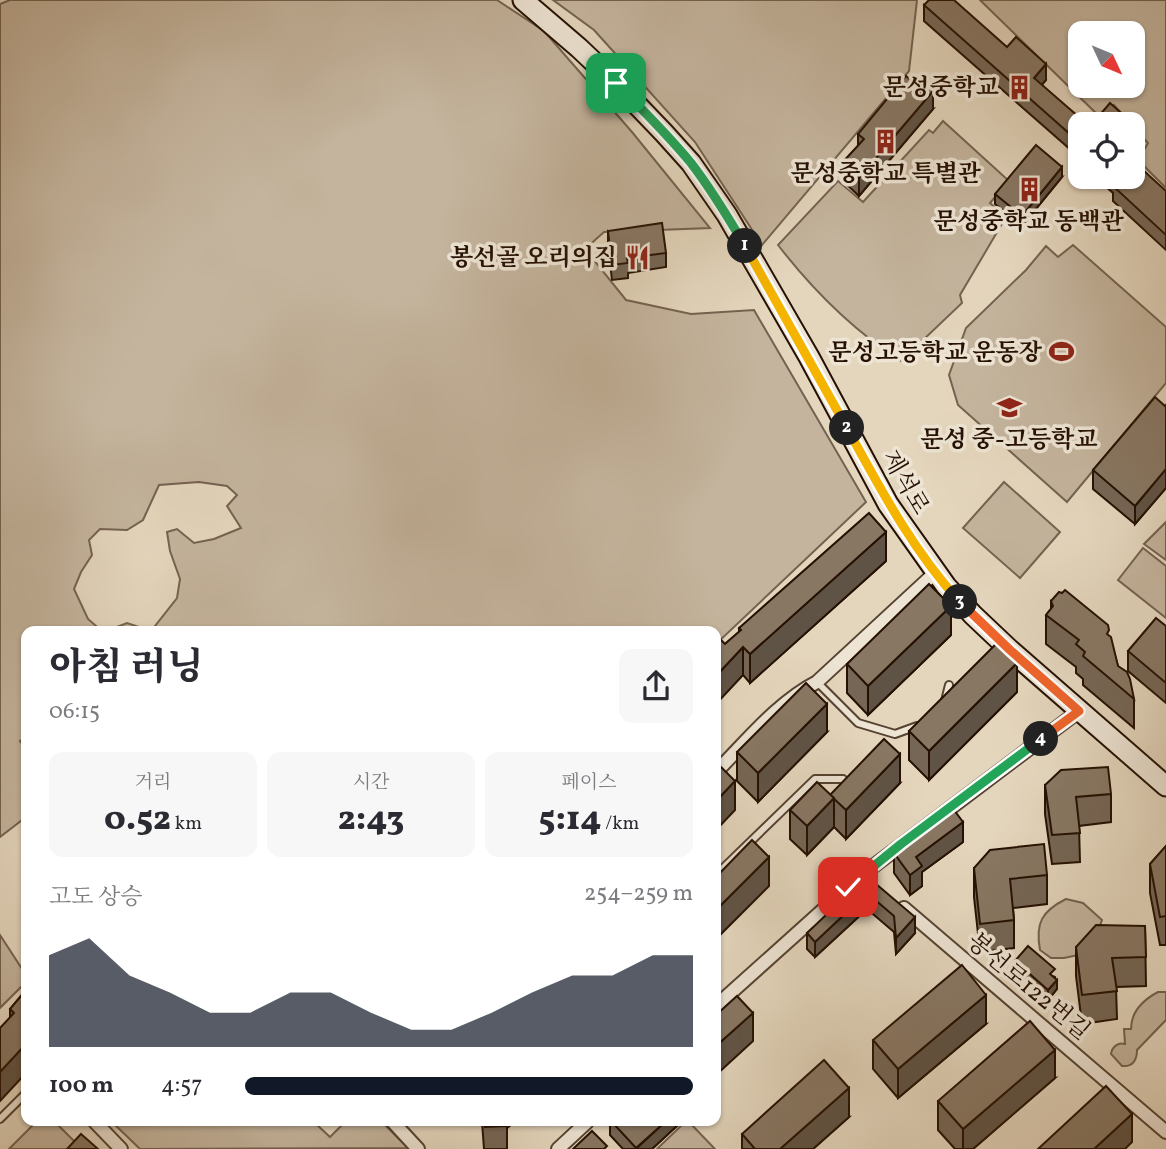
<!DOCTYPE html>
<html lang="ko">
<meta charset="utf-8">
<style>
:root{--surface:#fff;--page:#f7f7f7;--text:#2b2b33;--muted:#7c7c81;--accent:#111827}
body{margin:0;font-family:Vollkorn,"Noto Serif KR",serif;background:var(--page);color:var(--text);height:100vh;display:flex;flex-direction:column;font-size:26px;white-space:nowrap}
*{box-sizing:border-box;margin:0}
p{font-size:23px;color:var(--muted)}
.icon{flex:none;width:38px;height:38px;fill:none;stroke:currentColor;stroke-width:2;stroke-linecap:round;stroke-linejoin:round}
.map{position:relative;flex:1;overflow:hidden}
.drawer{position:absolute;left:21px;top:626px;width:700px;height:500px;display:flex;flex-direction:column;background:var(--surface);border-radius:14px;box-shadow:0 2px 5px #0004}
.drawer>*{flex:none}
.needle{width:46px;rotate:134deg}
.tools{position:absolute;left:1068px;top:21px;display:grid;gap:14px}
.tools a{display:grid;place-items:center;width:77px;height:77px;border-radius:14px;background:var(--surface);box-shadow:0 2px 5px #0004;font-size:35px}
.pin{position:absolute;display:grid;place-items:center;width:60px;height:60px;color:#fff;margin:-30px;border-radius:14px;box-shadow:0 4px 10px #0006}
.km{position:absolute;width:35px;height:35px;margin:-18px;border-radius:50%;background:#222;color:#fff;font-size:19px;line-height:35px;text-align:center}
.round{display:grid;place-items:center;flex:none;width:74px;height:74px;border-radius:14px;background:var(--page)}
.summary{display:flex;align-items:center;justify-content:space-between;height:119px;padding:0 28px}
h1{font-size:38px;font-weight:800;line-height:52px}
.figures{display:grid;grid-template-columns:repeat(3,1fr);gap:10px;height:119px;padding:7px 28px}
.figures div{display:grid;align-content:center;border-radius:14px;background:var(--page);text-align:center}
.figures b{font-size:35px;font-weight:800}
.figures small{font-size:19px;font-weight:400}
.figures p{font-size:19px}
.chart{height:196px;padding:14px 28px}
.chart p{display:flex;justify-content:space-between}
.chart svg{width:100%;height:126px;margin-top:7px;fill:var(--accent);opacity:.7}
ul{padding:0 28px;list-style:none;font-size:23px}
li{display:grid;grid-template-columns:112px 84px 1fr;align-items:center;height:52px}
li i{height:18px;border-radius:9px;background:var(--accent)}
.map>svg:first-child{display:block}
</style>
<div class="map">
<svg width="1166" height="1149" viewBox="0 0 1166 1149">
<rect width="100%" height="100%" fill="#e4d6bd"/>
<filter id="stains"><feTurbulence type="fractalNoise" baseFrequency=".00286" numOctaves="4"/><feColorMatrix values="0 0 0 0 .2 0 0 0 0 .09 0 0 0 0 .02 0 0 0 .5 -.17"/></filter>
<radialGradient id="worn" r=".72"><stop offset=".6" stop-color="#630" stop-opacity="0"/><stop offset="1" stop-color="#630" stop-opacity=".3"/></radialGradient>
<g fill="#c4b49d" stroke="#746250" stroke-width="2" fill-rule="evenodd">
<polygon points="10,0 497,0 544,31 632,132 710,228 604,232 585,249 626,300 691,314 754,310 866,502 716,644 716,632 104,632 127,623 151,631 177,598 180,579 170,551 167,532 177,529 194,543 214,539 241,528 227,506 237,495 227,486 199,482 159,485 143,520 127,530 100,529 89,540 92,555 81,572 74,589 88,619 103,632 26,632 26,736 20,741 26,748 26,817 0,837 0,4"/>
<polygon points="553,0 917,0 909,71 762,245 695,142 594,30"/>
<path d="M980,0H1166V188L1138,160L1148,143L1114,105L1101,118ZM1080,33H1132V86H1080Z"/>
<path d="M943,121L1009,181L990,203L1006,217L960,295L962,303L901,361C854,331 812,289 778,245L838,181L863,202L929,130L933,133Z"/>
<polygon points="1073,245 1166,327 1166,383 1067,502 958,405 949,375 966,328 1026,270 1046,246 1058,257"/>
<polygon points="1004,482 1060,532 1020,578 963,528"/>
<polygon points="1166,522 1166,560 1144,544"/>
<polygon points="1143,548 1166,566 1166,618 1118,580"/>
<path d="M1066,899L1083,903L1102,920L1095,938L1078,955L1064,958H1051L1040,950C1035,923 1042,911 1066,899Z"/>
<polygon points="0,935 26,975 26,982 0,1008"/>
<path d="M1158,992H1166V1020L1137,1050C1137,1060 1133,1067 1122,1066L1111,1054C1112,1047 1118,1042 1125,1044L1124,1029H1131C1131,1012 1143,1000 1158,992Z"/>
<polygon points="36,1122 55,1122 82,1149 9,1149"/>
<polygon points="112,1122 314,1122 330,1137 345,1122 382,1122 408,1148 140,1149"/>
<polygon points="685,1122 689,1122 715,1149 657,1149"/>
</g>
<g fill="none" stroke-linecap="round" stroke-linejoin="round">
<defs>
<g id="lane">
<polyline points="817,682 858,723 895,734 917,726"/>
<polyline points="945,701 949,685"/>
<polyline points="716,875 815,779 843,779"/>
<polyline points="0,1119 26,1093"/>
</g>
<g id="street">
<path d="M716,772C747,741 778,702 817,682L936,572"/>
<polyline points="904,908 1166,1132"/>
<polyline points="716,1006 863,874 1079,711"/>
<polyline points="95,1122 121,1149"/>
<polyline points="393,1122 418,1149"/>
<polyline points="558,1149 587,1122"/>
</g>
<polyline id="secondary" points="523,0 579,48 616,83 664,133 691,163 727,215 809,357 888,504 946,586 973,615 1010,650 1166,786"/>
</defs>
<use href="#lane" stroke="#554231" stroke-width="10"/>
<use href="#street" stroke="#554231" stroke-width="16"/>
<use href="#secondary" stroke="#251002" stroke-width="23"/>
<use href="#lane" stroke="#ede4d4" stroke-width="6"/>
<use href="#street" stroke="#ede4d4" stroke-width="12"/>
<use href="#secondary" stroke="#ede4d4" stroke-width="19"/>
</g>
<g fill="#756655" stroke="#251002" stroke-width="2">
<polygon points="924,5 1007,47 1046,80 1042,85 1080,124 1080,158 924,21"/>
<polygon points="933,109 859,196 843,181 843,162 858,146 858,134"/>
<polygon points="1062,177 1022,226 995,204 995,194"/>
<polygon points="1095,177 1132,177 1166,191 1166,250 1113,201 1113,193"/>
<polygon points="608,231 666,253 666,267 628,273 628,278 612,280 608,246"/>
<polygon points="1166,405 1166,488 1135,524 1093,489 1093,470"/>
<polygon points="886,561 750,683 743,675 725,644 739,632 739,628"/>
<polygon points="1051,601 1109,636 1118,666 1134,699 1134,728 1083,685 1083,679 1076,673 1076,667 1046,644 1046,615 1051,609"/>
<polygon points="1166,626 1166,703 1128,671 1128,651"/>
<polygon points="951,635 868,715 847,693 847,664"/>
<polygon points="1017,692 929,780 909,760 909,731"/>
<polygon points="827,732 758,802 737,781 737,752"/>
<polygon points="900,783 846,839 834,827 807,855 790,839 790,810 830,795"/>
<polygon points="1045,785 1111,794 1111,822 1079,826 1080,862 1052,864 1045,814"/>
<polygon points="963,842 922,872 922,886 910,895 894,873 894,853"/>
<polygon points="1166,846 1166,945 1160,945 1150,893 1150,864"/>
<polygon points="974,868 1047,875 1047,904 1013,908 1014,920 1014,948 980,952 974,897"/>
<polygon points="862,880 915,933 896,954 894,932 867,909 815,957 807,949 807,933 846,899"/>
<polygon points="1145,926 1146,986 1116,987 1117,1019 1082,1024 1076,976 1076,947"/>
<polygon points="1015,961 1055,977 1057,989 1048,1000 1015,971"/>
<polygon points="26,990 0,1101 10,1018 10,1009"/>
<polygon points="986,1024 898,1098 873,1069 873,1040"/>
<polygon points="1055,1078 973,1149 955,1149 938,1130 938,1101"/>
<polygon points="849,1117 813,1149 742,1149 742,1134"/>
<polygon points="482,1122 514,1122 507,1128 507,1149 484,1149"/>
<polygon points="610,1122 680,1122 680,1123 652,1149 623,1149 610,1135"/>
</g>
<g fill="#5f5345" stroke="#251002" stroke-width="2">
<polygon points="1046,64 1046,80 1034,93 1034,78"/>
<polygon points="933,91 933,109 859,196 859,178"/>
<polygon points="1138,128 1138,143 1132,150 1132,135"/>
<polygon points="1062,167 1062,177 1022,226 1022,216"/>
<polygon points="1166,469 1166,488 1135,524 1135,506"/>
<polygon points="886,532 886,561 750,683 750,654"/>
<polygon points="951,606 951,635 868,715 868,686"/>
<polygon points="743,647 743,675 716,704 716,676"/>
<polygon points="1017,663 1017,692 929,780 929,751"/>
<polygon points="827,704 827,732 758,802 758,773"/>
<polygon points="900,754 900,783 846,839 846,810"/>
<polygon points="735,781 735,810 716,830 716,801"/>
<polygon points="834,798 834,827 807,855 807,826"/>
<polygon points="963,822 963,842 922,872 922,886 910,895 910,875 916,857"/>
<polygon points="769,857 769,886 716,939 716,910"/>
<polygon points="867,893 867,909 815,957 815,942"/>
<polygon points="915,917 915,933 896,954 896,938"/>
<polygon points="1057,980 1057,989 1048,1000 1048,990"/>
<polygon points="986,995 986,1024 898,1098 898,1069"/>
<polygon points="753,1013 753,1041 716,1075 716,1046"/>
<polygon points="26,1032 26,1073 0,1101 0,1072 22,1037"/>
<polygon points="1055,1050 1055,1078 973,1149 963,1149 963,1129"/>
<polygon points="849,1088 849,1117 813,1149 780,1149"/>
<polygon points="1132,1114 1132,1142 1125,1149 1094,1149"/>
<polygon points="505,1122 514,1122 507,1128"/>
<polygon points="665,1122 680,1122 680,1123 652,1149 636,1149"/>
</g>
<g fill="#887763" stroke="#251002" stroke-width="2">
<polygon points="929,0 954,0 1007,47 1016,37 1046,64 1034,78 1087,124 1080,124 1080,143 924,5"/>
<polygon points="906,76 914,83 918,79 933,91 859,178 843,162 864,139 858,134"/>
<polygon points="1110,103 1138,128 1132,135 1132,124 1092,124"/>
<polygon points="1036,145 1062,167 1022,216 995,194"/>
<polygon points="1132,160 1166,191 1166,235 1113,186 1117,181 1112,177 1132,177"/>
<polygon points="662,223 666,253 627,258 628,263 612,265 608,231"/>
<polygon points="1155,397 1165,406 1166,405 1166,469 1135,506 1093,470"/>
<polygon points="869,513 886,532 750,654 743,647 716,676 716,635 725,644 741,630 739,628"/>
<polygon points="929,584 951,606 868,686 847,664"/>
<polygon points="1065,590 1108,625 1109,630 1107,634 1111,637 1118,666 1127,672 1130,679 1134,699 1083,656 1085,652 1076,644 1079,640 1046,615 1053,606 1051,601 1059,592 1062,593"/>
<polygon points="1156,618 1166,626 1166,683 1128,651"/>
<polygon points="997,643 1017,663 929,751 909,731"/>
<polygon points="806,683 827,704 758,773 737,752"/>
<polygon points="884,739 900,754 846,810 830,795"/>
<polygon points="718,764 735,781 716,801 716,766"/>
<polygon points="1108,767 1111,794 1076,797 1080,833 1052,835 1045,785 1061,770"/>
<polygon points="817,782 834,798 807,826 790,810"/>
<polygon points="954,810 963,822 916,857 922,866 910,875 894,853"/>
<polygon points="752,840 769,857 716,910 716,877"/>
<polygon points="1044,844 1047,875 1010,879 1014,920 980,924 974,868 990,850"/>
<polygon points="1166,846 1166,916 1160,917 1150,864"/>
<polygon points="869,878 915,917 896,938 894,916 867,893 815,942 807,933 845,897 846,899 862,880"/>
<polygon points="1096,925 1145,926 1146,957 1112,958 1117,991 1082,995 1076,947"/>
<polygon points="1028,946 1055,969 1050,974 1057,980 1048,990 1015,961"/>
<polygon points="962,965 986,995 898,1069 873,1040"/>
<polygon points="26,990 26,1032 22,1037 26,1042 26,1044 0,1072 0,1028 14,1013 10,1009"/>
<polygon points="737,996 753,1013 716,1046 716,1015"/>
<polygon points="1030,1021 1055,1050 963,1129 938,1101"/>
<polygon points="824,1060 849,1088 780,1149 755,1149 742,1134"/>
<polygon points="1106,1086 1132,1114 1094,1149 1038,1149"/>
<polygon points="484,1122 507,1122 507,1126 485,1127"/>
<polygon points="612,1122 665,1122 636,1148"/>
<polygon points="592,1131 607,1146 604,1149 573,1149"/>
<polygon points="81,1134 98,1149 67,1149"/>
</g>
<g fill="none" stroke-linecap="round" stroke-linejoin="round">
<defs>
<path id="split-1" d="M616,83C642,109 668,135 691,163C711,189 728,217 745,246"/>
<polyline id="split-2" points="745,246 847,428"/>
<path id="split-3" d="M847,428C880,488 913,551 960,602"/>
<polyline id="split-4" points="960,602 1010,650 1079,711 1041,739"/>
<polyline id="split-5" points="848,887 901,844 1041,739"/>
</defs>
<use href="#split-1" stroke="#fff" stroke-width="14"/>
<use href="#split-2" stroke="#fff" stroke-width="14"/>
<use href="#split-3" stroke="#fff" stroke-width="14"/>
<use href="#split-4" stroke="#fff" stroke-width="14"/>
<use href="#split-5" stroke="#fff" stroke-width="14"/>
<use href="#split-1" stroke="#22a559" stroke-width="9"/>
<use href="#split-2" stroke="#f5b400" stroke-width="9"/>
<use href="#split-3" stroke="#f5b400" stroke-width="9"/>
<use href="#split-4" stroke="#f0652b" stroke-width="9"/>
<use href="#split-5" stroke="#22a559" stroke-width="9"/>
</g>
<defs>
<symbol id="building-bare" viewBox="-9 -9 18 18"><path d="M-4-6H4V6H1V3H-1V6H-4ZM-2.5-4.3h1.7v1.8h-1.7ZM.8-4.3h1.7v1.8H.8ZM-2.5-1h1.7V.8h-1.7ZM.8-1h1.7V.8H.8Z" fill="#8f2418" stroke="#ede4d4" stroke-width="2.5" paint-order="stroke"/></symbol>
<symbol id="restaurant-bare" viewBox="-9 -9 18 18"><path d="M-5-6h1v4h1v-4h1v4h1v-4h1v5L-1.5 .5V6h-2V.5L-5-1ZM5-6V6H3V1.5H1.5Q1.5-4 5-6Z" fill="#8f2418" stroke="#ede4d4" stroke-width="2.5" paint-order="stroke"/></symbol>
<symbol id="stadium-bare" viewBox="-9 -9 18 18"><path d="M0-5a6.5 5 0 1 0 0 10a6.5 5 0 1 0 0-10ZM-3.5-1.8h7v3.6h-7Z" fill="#8f2418" stroke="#ede4d4" stroke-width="2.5" paint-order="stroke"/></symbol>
<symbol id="school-bare" viewBox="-9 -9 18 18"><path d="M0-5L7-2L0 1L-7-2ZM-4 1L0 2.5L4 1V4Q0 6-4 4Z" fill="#8f2418" stroke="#ede4d4" stroke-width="2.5" paint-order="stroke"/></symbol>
</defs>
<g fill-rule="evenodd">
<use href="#building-bare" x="1002" y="70" width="35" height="35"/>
<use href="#building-bare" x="868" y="124" width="35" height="35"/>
<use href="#building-bare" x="1012" y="172" width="35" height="35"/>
<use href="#restaurant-bare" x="620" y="240" width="35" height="35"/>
<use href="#stadium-bare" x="1044" y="334" width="35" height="35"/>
<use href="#school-bare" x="992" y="390" width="35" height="35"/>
</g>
<g text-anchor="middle" stroke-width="7" stroke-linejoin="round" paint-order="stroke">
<g font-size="24" font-weight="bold" fill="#251002" stroke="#ede4d4" text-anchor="end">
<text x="999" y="95">문성중학교</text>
<text x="886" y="181" text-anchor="middle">문성중학교 특별관</text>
<text x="1029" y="229" text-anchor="middle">문성중학교 동백관</text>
<text x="617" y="265">봉선골 오리의집</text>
<text x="1042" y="360">문성고등학교 운동장</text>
<text x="1009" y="447" text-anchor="middle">문성 중-고등학교</text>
</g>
<g font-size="24" fill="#251002" stroke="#ede4d4">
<text transform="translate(906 482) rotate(60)" y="8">제석로</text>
<text transform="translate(1029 986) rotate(40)" y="8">봉선로122번길</text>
</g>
</g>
<rect width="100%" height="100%" filter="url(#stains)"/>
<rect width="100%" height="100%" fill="url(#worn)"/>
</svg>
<div class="tools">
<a><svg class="needle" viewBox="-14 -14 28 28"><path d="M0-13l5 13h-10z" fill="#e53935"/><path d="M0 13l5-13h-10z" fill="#7c7c81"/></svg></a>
<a><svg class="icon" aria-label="locate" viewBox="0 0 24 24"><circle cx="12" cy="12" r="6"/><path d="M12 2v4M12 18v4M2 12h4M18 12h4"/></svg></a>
</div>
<div class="pin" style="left:616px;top:83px;background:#1e9e55"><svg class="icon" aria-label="arrive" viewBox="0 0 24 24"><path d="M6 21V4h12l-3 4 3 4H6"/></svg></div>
<div class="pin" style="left:848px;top:887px;background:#d93025"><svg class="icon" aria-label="check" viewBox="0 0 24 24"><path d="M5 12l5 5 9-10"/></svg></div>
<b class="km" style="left:745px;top:246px">1</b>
<b class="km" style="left:847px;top:428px">2</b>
<b class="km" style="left:960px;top:602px">3</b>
<b class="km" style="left:1041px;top:739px">4</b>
<section class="drawer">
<div class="summary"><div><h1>아침 러닝</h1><p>06:15</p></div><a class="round"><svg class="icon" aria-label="share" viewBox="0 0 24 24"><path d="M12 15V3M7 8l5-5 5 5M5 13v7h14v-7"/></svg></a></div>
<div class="figures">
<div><p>거리</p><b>0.52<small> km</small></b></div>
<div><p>시간</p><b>2:43</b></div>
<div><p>페이스</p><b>5:14<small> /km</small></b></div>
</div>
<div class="chart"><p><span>고도 상승</span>254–259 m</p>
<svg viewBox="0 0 160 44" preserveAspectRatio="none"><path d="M0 44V12L10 6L20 19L30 25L40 32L50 32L60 25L70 25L80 32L90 38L100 38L110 32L120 25L130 19L140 19L150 12L160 12V44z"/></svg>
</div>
<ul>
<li><b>100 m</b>4:57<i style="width:100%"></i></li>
</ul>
</section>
</div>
